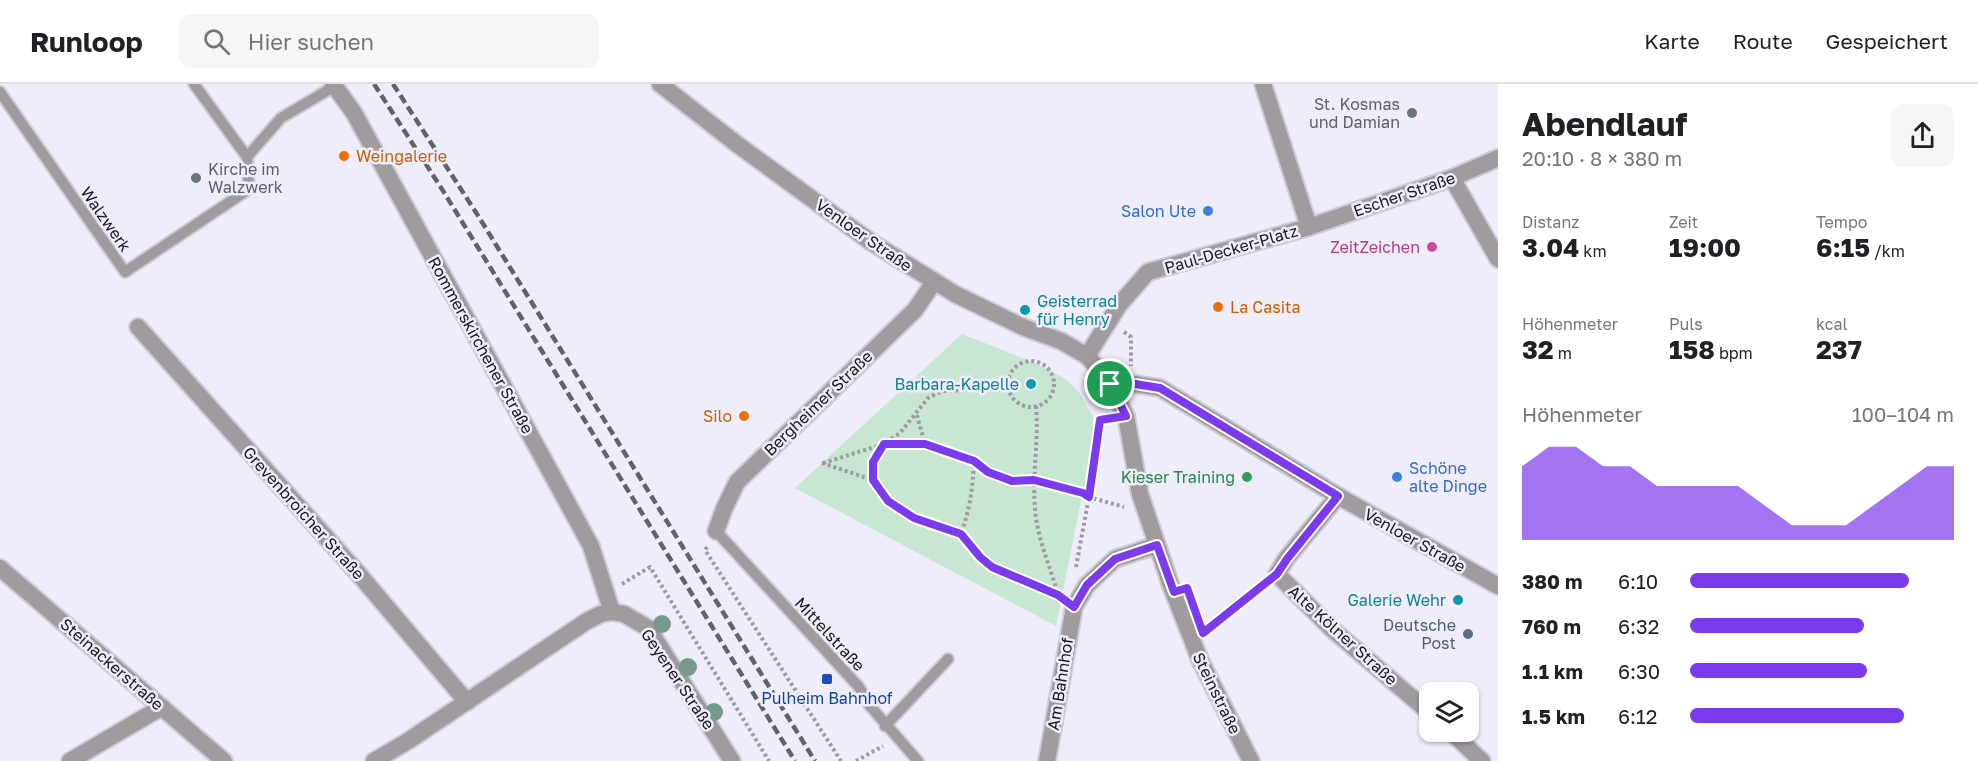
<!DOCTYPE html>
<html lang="de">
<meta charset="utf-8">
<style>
:root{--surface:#fff;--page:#f6f6f6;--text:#202124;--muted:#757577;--line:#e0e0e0;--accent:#7c3aed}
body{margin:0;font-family:"Golos Text",sans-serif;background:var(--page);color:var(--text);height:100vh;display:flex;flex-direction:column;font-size:22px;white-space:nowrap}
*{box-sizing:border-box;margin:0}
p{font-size:20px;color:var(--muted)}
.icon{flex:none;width:33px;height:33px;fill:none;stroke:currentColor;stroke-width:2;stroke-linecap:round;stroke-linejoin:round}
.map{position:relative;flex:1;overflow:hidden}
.panel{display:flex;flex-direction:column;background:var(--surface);width:480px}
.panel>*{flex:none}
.buttons{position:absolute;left:1419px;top:598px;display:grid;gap:12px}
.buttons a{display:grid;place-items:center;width:60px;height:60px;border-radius:12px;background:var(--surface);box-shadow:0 2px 4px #0004;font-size:30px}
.pin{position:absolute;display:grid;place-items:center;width:51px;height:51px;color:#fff;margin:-26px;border:3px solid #fff;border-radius:50%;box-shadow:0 2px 6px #0007}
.round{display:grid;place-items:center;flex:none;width:63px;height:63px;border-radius:12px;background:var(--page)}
.summary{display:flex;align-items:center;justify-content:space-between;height:102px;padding:0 24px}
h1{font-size:33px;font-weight:700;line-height:45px}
.stats{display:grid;grid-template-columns:repeat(3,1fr);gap:9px;height:102px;padding:6px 24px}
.stats div{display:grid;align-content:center}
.stats b{font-size:26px;font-weight:700}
.stats small{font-size:16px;font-weight:400}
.stats p{font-size:16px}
.chart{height:168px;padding:12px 24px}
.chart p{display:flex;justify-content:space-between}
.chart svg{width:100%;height:108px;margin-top:6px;fill:var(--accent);opacity:.7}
ul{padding:0 24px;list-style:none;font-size:20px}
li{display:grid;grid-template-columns:96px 72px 1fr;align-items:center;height:45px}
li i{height:15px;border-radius:8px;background:var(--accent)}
header{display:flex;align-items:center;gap:36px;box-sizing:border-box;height:84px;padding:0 30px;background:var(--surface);border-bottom:2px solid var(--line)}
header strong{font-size:28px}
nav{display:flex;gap:33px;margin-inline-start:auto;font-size:21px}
.search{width:420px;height:54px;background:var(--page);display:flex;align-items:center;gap:15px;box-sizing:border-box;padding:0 21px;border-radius:12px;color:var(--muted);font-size:22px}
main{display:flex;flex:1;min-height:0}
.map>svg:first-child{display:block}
</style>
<header>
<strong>Runloop</strong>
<div class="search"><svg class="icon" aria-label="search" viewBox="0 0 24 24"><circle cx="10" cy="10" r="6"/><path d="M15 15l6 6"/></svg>Hier suchen</div>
<nav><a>Karte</a><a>Route</a><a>Gespeichert</a></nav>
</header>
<main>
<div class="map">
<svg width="1498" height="677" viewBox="0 0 1498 677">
<rect width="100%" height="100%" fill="#eeedf9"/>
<polygon fill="#c7e7d2" points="962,250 1035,279 1066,295 1078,307 1093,333 1092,362 1056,542 795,404"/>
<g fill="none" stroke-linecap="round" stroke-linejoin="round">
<defs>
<g id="service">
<polyline points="194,0 247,73 281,34 335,2"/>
<polyline points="0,8 125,188 249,105 247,73"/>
<polyline points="716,447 859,603 870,622 918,677"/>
<polyline points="885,642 948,575"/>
</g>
<g id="minor">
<polyline points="333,0 354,29 591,462 612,528"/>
<polyline points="1263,0 1309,143"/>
<polyline points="1452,94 1498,175"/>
<polyline points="138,243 357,488 467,618"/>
<polyline points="1087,272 1119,221 1148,188 1309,143 1452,94 1498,74"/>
<polyline points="1110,300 1135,300 1160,304 1338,412 1498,502"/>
<polyline points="1338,412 1286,475 1277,490 1333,546 1430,629"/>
<polyline points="716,447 724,425 737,398 915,226 934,198"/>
<polyline points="0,484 224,677"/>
<polyline points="1451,648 1482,677"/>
<polyline points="70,677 162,623"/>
<polyline points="1047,677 1074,523 1087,501 1115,475 1157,461"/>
</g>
<g id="tertiary">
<polyline points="660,0 738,61 871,158 955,210 1023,243 1061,257 1087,272 1097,283 1110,300 1126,332 1140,410 1171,502 1200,576 1251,677"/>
<polyline points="374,677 408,657 587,537 601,530 612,528 624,530 648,544 732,677"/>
</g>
</defs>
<use href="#service" stroke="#cccbd6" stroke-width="14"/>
<use href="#minor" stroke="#cccbd6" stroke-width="20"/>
<use href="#tertiary" stroke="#cccbd6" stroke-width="20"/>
<g stroke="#9c9ba4" stroke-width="4" stroke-dasharray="3 3" stroke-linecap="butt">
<polyline points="1124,248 1131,253 1131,282"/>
<circle cx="1031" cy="300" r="23"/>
<path d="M1036,322C1039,357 1032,390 1035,425C1037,453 1050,483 1058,510"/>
<polyline points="925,360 974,377 988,388 1012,397 1034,396 1083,409 1089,413 1124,423"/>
<path d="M822,379L873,396L888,417L914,434L961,450C970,425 973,403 974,377"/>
<polyline points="823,379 884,360 925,360 916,328"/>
<polyline points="873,396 873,378 884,360 900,349 928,314 942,307 1009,305"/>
<polyline points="961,450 980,473 992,483 1057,511"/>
<polyline points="707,463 705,466 841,677"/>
<polyline points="1076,483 1089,413 1100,336 1108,335"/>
<polyline points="622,500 650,483 769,677"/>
<polyline points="1207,546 1262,502"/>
<polyline points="856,677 883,662"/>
</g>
<use href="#service" stroke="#9f9b9e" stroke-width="10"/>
<use href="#minor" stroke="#9f9b9e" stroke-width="16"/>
<use href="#tertiary" stroke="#9f9b9e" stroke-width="16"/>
<g stroke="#636269" stroke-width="4.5" stroke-dasharray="9 4.5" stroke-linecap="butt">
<polyline points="374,0 440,102 795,677"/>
<polyline points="393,0 477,130 815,677"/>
</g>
</g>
<g fill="#77998c">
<circle cx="662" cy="540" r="9"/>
<circle cx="688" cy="583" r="9"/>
<circle cx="714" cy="628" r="9"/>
</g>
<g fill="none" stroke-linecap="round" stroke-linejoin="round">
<defs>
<polygon id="route" points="1110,300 1135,300 1160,304 1338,412 1287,475 1277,490 1203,549 1187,504 1174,508 1157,461 1115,475 1087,501 1074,523 1058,511 992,483 980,473 961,450 914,434 888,417 873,396 873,378 884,360 925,360 974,377 988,388 1012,397 1034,396 1083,409 1089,413 1100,336 1126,332"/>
</defs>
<use href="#route" stroke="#fff" stroke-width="12"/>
<use href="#route" stroke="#7c3aed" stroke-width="8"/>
</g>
<g fill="#6b7280" stroke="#eeedf9" stroke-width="2">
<circle cx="1412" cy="29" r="6"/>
<circle cx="196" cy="94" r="6"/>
</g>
<g fill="#e8710a" stroke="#eeedf9" stroke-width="2">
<circle cx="344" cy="72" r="6"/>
<circle cx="1218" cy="223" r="6"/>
<circle cx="744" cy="332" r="6"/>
</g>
<g fill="#3f7fe0" stroke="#eeedf9" stroke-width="2">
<circle cx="1208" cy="127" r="6"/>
<circle cx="1397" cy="393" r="6"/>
</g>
<circle fill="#d1479c" stroke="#eeedf9" stroke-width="2" cx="1432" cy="163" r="6"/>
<g fill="#0f9aa8" stroke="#eeedf9" stroke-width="2">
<circle cx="1025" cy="226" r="6"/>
<circle cx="1031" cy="300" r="6"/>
<circle cx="1458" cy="516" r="6"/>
</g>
<circle fill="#2e9e5b" stroke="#eeedf9" stroke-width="2" cx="1247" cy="393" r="6"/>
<circle fill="#5c6f8a" stroke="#eeedf9" stroke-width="2" cx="1468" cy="550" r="6"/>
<rect fill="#1a4fb4" stroke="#eeedf9" stroke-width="2" x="821" y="589" width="12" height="12" rx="3"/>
<g text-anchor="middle" stroke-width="5" stroke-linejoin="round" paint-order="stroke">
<g font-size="16" fill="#5b616d" stroke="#eeedf9" text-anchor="end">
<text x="1400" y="26">St. Kosmas<tspan x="1400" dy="18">und Damian</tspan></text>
<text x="208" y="91" text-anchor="start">Kirche im<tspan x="208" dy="18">Walzwerk</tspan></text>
</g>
<g font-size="16" fill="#c56008" stroke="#eeedf9" text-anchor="start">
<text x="356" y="78">Weingalerie</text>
<text x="1230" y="229">La Casita</text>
<text x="732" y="338" text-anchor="end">Silo</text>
</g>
<g font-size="16" fill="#18181c" stroke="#eeedf9">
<text transform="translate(1404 110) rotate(-19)" y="6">Escher Straße</text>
<text transform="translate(106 135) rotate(55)" y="6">Walzwerk</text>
<text transform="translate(864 151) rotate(35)" y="6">Venloer Straße</text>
<text transform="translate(1231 165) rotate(-16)" y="6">Paul-Decker-Platz</text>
<text transform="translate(481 261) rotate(61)" y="6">Rommerskirchener Straße</text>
<text transform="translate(818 319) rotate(-44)" y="6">Bergheimer Straße</text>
<text transform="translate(304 429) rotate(48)" y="6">Grevenbroicher Straße</text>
<text transform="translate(1415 456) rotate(29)" y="6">Venloer Straße</text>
<text transform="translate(830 550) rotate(47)" y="6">Mittelstraße</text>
<text transform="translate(1343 551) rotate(42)" y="6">Alte Kölner Straße</text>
<text transform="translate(112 580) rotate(41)" y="6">Steinackerstraße</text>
<text transform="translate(678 595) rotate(56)" y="6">Geyener Straße</text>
<text transform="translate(1060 600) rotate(-81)" y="6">Am Bahnhof</text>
<text transform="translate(1217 609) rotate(64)" y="6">Steinstraße</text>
</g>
<g font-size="16" fill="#366cbe" stroke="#eeedf9" text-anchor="end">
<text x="1196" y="133">Salon Ute</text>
<text x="1409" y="390" text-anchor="start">Schöne<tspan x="1409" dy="18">alte Dinge</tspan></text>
</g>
<g font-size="16" fill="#b23c85" stroke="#eeedf9" text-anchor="end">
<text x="1420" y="169">ZeitZeichen</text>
</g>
<g font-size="16" fill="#0d838f" stroke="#eeedf9" text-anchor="end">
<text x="1037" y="223" text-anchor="start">Geisterrad<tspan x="1037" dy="18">für Henry</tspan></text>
<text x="1019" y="306">Barbara-Kapelle</text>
<text x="1446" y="522">Galerie Wehr</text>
</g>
<g font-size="16" fill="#27864d" stroke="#eeedf9" text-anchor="end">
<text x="1235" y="399">Kieser Training</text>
</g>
<g font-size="16" fill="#4e5e75" stroke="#eeedf9" text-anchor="end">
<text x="1456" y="547">Deutsche<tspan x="1456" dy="18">Post</tspan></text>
</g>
<g font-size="16" fill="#164399" stroke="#eeedf9">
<text x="827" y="620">Pulheim Bahnhof</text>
</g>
</g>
</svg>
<div class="buttons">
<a><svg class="icon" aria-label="layers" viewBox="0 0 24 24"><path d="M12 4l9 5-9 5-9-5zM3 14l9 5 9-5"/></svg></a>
</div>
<div class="pin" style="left:1110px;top:300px;background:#1e9e55"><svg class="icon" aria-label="arrive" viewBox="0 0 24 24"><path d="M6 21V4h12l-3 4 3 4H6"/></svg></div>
</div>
<section class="panel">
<div class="summary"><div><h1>Abendlauf</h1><p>20:10 · 8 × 380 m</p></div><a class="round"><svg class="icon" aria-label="share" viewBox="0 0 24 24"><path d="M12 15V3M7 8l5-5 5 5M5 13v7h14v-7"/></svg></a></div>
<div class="stats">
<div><p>Distanz</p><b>3.04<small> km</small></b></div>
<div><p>Zeit</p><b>19:00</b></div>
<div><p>Tempo</p><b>6:15<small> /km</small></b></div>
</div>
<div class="stats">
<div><p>Höhenmeter</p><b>32<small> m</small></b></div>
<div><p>Puls</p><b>158<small> bpm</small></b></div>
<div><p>kcal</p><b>237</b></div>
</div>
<div class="chart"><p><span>Höhenmeter</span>100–104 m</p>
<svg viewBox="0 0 160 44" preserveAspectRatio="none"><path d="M0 44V14L10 6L20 6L30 14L40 14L50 22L60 22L70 22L80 22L90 30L100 38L110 38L120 38L130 30L140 22L150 14L160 14V44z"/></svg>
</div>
<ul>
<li><b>380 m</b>6:10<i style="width:83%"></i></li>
<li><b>760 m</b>6:32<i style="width:66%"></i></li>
<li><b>1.1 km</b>6:30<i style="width:67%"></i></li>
<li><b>1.5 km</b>6:12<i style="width:81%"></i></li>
</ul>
</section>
</main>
